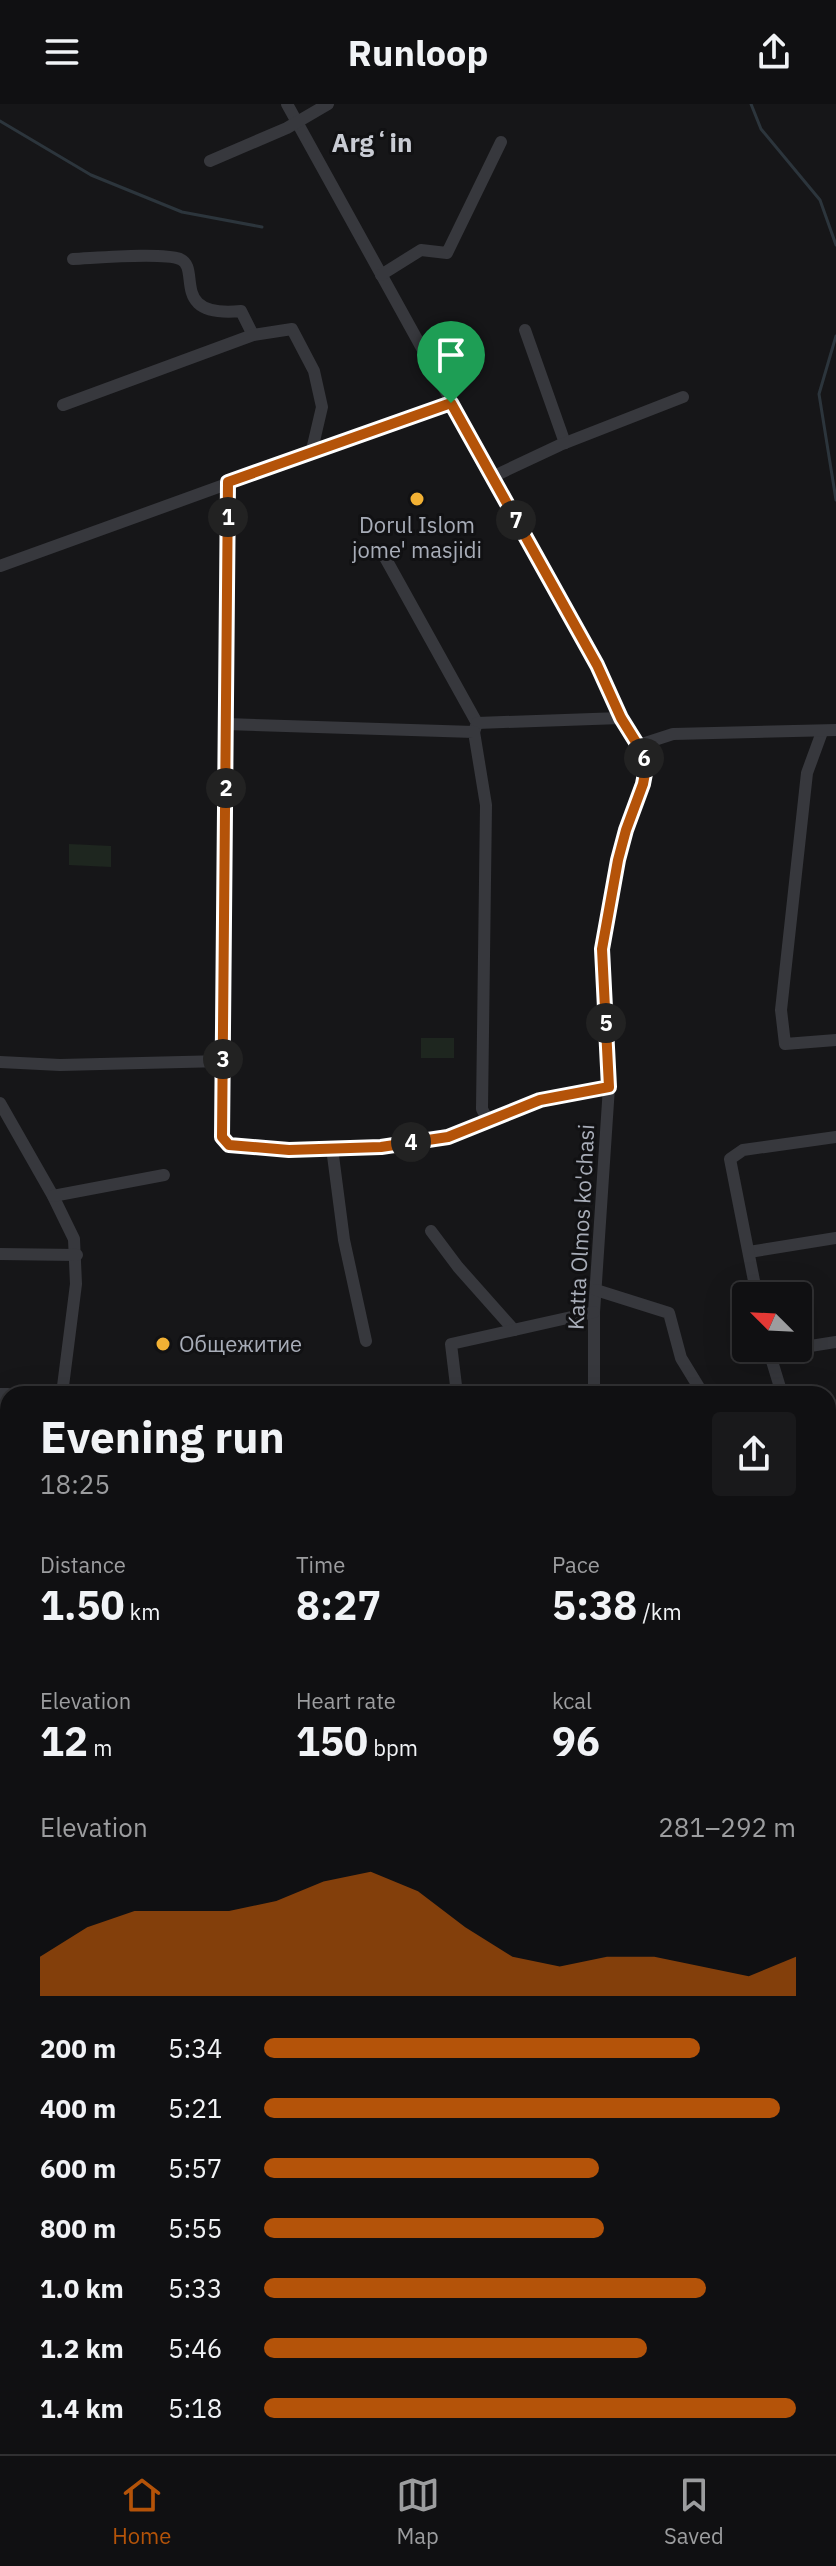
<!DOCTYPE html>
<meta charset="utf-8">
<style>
:root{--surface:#101012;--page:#19191b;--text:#f1f3f6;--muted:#9c9d9f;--line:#303032;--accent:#b45309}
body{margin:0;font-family:"IBM Plex Sans",sans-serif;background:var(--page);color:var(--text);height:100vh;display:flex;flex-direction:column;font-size:30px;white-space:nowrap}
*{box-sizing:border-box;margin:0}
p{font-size:26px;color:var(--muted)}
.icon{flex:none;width:44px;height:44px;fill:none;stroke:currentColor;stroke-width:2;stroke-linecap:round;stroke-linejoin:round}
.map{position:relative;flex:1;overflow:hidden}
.side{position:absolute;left:0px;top:1282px;width:836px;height:1068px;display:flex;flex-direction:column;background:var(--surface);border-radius:24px 24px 0 0;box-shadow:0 8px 32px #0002,0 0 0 2px var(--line)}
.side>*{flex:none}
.needle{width:52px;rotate:294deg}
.controls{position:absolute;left:732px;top:1178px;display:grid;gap:16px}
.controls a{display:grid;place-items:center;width:80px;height:80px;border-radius:8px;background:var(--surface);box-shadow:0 8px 32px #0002,0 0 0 2px var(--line);font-size:40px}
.pin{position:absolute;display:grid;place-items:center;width:68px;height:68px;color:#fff;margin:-82px -34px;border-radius:50% 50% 50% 0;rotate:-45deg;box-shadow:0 0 8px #0007}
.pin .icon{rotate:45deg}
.km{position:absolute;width:40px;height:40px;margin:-20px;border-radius:50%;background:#222;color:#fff;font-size:22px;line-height:40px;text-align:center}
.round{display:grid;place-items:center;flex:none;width:84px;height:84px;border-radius:8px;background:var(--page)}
.head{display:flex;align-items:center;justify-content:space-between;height:136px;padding:0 40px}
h1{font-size:44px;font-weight:700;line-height:60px}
.stats{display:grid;grid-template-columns:repeat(3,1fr);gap:12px;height:136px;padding:8px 40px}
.stats div{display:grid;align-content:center}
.stats b{font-size:40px;font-weight:700}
.stats small{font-size:22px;font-weight:400}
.stats p{font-size:22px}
.chart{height:224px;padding:16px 40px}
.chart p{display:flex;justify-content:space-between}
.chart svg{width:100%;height:144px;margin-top:8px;fill:var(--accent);opacity:.7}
ul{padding:0 40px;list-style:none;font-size:26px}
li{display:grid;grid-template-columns:128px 96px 1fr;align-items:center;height:60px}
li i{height:20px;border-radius:10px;background:var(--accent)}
header{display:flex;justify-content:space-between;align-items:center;height:104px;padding:0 40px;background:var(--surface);font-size:36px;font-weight:700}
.tab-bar{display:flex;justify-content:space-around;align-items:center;height:112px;border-top:2px solid var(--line);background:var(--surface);font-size:22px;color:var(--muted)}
.tab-bar a{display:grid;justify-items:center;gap:4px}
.tab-bar .selected{color:var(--accent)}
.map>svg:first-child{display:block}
</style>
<header><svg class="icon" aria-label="menu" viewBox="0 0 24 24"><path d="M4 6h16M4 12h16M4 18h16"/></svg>Runloop<svg class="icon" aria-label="share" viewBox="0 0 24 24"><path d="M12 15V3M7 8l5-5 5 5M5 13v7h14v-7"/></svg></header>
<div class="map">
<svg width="836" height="2350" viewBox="0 0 836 2350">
<defs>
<pattern id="industrial-grid" width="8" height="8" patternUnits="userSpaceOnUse" patternTransform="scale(2)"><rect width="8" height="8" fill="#222225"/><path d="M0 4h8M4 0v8" fill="none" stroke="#3f3f43"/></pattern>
</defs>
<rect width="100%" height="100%" fill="#161618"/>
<polygon fill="url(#industrial-grid)" points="0,2273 8,2303 8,2342 18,2342 20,2349 0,2350"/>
<g fill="#1e261f">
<polygon points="69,740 111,742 111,763 69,761"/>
<rect x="421" y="934" width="33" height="20"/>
</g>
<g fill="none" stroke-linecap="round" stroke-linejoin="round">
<g stroke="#2c353c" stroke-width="3">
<polyline points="751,0 761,25 820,96 836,141"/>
<polyline points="0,17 91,71 182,108 262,123"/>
<polyline points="836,232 819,290 836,396"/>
</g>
<g stroke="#37383d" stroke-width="12">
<polyline points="287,0 597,561 621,614 644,651 646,664 618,756 602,845 609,983 594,1208 594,1290"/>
<polyline points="210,57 287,24 328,0"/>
<path d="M73,155C96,154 161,148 180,155C202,164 168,214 241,207L253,231"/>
<polyline points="381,171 421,146 447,149 501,38"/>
<polyline points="525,226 565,339"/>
<polyline points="63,301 253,231 292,225 314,267 322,303 311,350"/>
<polyline points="492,373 560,341 683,293"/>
<polyline points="228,378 224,1036 229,1041 289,1046 381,1043 448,1033 540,996 609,983"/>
<polyline points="382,448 477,619 474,628"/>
<polyline points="0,462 451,299"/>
<polyline points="477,619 621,614"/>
<polyline points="226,620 474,628 486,701 482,1005 488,1017"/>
<polyline points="822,628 807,669 781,906 785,940 836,936"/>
<polyline points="639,641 673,630 836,626"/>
<polyline points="0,958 60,961 223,957"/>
<polyline points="0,999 53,1092 74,1135 76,1180 62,1290"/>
<polyline points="332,1044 344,1136 366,1237"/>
<polyline points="53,1092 164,1071"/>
<polyline points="431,1127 458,1163 514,1226"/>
<polyline points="749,1148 836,1134"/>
<polyline points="0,1150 77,1151"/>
<polyline points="596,1186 669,1209 681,1254 703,1290"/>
<polyline points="757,1192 730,1055 743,1046 836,1033"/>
<polyline points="768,1244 782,1290"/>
<polyline points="798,1244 836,1238"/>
<polyline points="768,1248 797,1244"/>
<polyline points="0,1290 8,1290"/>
<polyline points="457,1290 451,1240 594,1208"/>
<polyline points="828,1335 836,1333"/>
<polyline points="828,1440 836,1438"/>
<polyline points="0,1511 8,1511"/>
<polyline points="828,1562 836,1557"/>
<polyline points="0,1616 8,1616"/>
<polyline points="828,1645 836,1658"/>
<polyline points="0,1671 8,1671"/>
<polyline points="0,1902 8,1895"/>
<polyline points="828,1917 836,1931"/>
<polyline points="828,2006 836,2001"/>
<polyline points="0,2087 8,2087"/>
<polyline points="828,2108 836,2117"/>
<polyline points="828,2210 836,2196"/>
<polyline points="828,2243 836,2252"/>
<polyline points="690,2342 699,2350"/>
<polyline points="807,2342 814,2350"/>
<polyline points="399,2350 402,2342"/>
<polyline points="516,2350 519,2342"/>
<polyline points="606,2350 609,2342"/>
<polyline points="750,2350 754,2342"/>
</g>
</g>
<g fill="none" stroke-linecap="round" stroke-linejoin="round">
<defs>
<polygon id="route" points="451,299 597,561 621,614 644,651 646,664 643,680 626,726 618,756 602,845 609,983 540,996 448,1033 381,1043 289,1046 229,1041 222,1033 228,378"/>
</defs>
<use href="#route" stroke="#fff" stroke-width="16"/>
<use href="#route" stroke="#b45309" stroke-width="10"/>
</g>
<g fill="#f2b134" stroke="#111113" stroke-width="3">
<circle cx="417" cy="395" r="8"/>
<circle cx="163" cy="1240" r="8"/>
</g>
<g text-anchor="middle" stroke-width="6" stroke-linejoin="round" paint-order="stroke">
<g font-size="22" fill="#a8adb8" stroke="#111113">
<text x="417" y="429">Dorul Islom<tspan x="417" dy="25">jome' masjidi</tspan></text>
<text x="179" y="1248" text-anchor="start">Общежитие</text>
</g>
<g font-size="22" fill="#a8adb8" stroke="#111113">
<text transform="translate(581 1123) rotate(-87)" y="8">Katta Olmos ko'chasi</text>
</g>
<g font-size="26" font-weight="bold" fill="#c9ccd4" stroke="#111113">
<text x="372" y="48">Argʻin</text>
</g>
</g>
</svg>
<div class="controls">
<a><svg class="needle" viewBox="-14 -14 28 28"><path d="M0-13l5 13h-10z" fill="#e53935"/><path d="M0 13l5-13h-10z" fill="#9c9d9f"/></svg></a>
</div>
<div class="pin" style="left:451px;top:299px;background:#1e9e55"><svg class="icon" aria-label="arrive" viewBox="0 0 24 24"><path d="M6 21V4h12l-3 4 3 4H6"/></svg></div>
<b class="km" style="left:228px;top:413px">1</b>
<b class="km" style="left:226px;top:684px">2</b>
<b class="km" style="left:223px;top:955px">3</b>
<b class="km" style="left:411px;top:1038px">4</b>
<b class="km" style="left:606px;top:919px">5</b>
<b class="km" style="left:644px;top:654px">6</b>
<b class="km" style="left:516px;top:416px">7</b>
<section class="side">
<div class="head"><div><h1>Evening run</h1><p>18:25</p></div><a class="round"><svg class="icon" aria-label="share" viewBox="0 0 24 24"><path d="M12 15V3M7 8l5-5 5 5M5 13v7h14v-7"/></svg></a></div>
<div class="stats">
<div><p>Distance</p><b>1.50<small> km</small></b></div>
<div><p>Time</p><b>8:27</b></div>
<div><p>Pace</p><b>5:38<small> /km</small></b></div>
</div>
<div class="stats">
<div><p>Elevation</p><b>12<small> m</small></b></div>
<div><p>Heart rate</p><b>150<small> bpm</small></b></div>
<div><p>kcal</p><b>96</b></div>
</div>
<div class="chart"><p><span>Elevation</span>281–292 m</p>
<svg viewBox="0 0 160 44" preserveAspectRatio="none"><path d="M0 44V32L10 23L20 18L30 18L40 18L50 15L60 9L70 6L80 12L90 23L100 32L110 35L120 32L130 32L140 35L150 38L160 32V44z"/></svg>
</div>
<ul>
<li><b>200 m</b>5:34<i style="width:82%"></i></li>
<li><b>400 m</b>5:21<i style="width:97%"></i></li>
<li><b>600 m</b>5:57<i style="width:63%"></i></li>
<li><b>800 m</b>5:55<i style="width:64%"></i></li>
<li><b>1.0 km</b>5:33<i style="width:83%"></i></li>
<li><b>1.2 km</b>5:46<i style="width:72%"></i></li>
<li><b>1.4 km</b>5:18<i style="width:100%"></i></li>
</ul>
</section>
</div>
<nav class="tab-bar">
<a class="selected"><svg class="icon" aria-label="home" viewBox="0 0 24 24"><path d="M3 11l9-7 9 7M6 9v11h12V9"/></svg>Home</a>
<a><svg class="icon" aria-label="map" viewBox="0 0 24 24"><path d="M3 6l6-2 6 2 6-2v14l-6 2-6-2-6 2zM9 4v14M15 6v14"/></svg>Map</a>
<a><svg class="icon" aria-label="saved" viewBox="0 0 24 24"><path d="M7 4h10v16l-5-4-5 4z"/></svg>Saved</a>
</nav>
